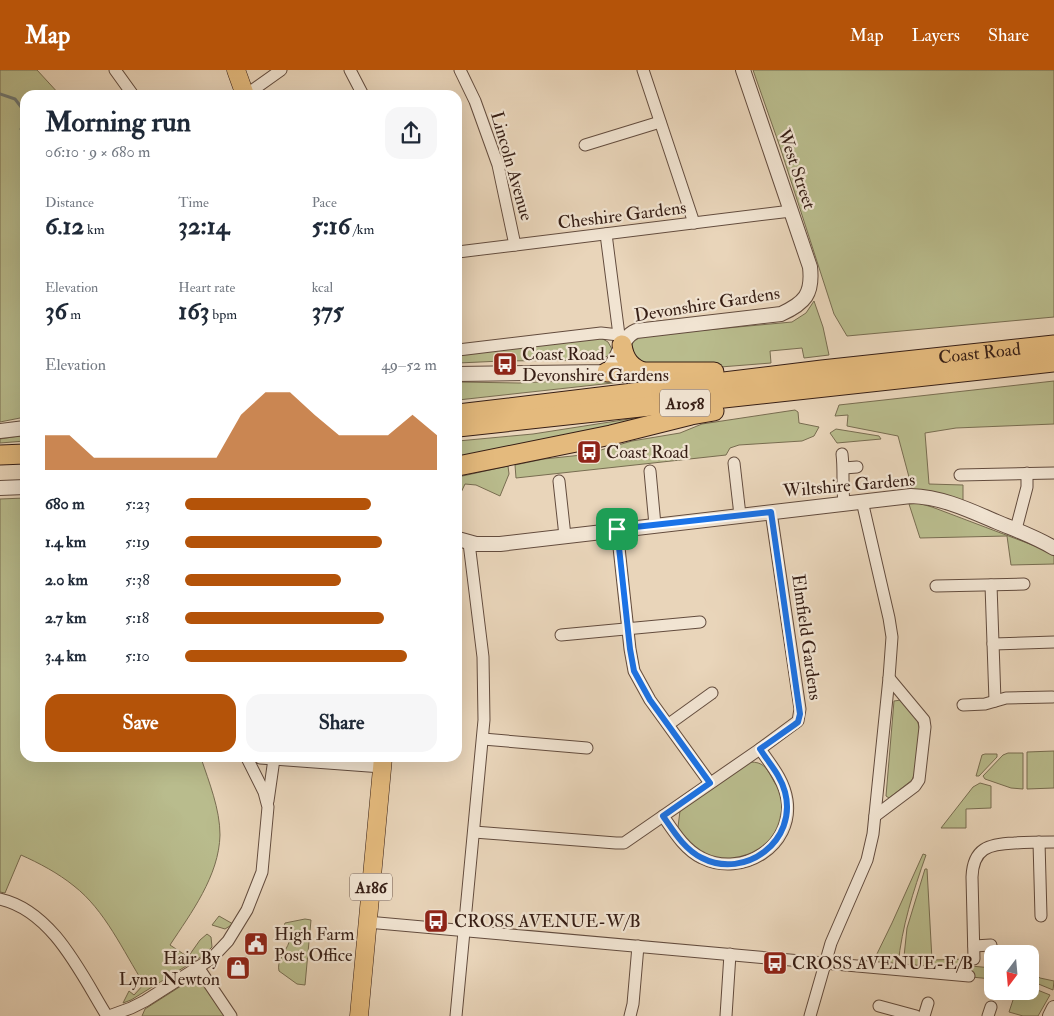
<!DOCTYPE html>
<meta charset="utf-8">
<style>
:root{--surface:#fff;--page:#f6f6f7;--text:#1f2937;--muted:#747a83;--accent:#b45309}
body{margin:0;font-family:"IM FELL Double Pica",serif;background:var(--page);color:var(--text);height:100vh;display:flex;flex-direction:column;font-size:19px;white-space:nowrap}
*{box-sizing:border-box;margin:0}
p{font-size:16px;color:var(--muted)}
.icon{flex:none;width:28px;height:28px;fill:none;stroke:currentColor;stroke-width:2;stroke-linecap:round;stroke-linejoin:round}
.map{position:relative;flex:1;overflow:hidden}
.panel{position:absolute;left:20px;top:20px;width:442px;height:672px;display:flex;flex-direction:column;background:var(--surface);border-radius:15px;box-shadow:0 5px 20px #0002}
.panel>*{flex:none}
.needle{width:32px;rotate:196deg}
.buttons{position:absolute;left:984px;top:875px;display:grid;gap:10px}
.buttons a{display:grid;place-items:center;width:55px;height:55px;border-radius:10px;background:var(--surface);box-shadow:0 5px 20px #0002;font-size:25px}
.pin{position:absolute;display:grid;place-items:center;width:42px;height:42px;color:#fff;margin:-21px;border-radius:10px;box-shadow:0 2px 8px #0006}
.round{display:grid;place-items:center;flex:none;width:52px;height:52px;border-radius:15px;background:var(--page)}
.headline{display:flex;align-items:center;justify-content:space-between;height:85px;padding:0 25px}
h1{font-size:28px;font-weight:700;line-height:38px}
.metrics{display:grid;grid-template-columns:repeat(3,1fr);gap:8px;height:85px;padding:5px 25px}
.metrics div{display:grid;align-content:center}
.metrics b{font-size:25px;font-weight:700}
.metrics small{font-size:14px;font-weight:400}
.metrics p{font-size:14px}
.chart{height:140px;padding:10px 25px}
.chart p{display:flex;justify-content:space-between}
.chart svg{width:100%;height:90px;margin-top:5px;fill:var(--accent);opacity:.7}
.cta{display:flex;gap:10px;margin-top:auto;padding:10px 25px}
.cta a{flex:1;height:58px;border-radius:15px;background:var(--accent);color:#fff;font-size:20px;font-weight:700;line-height:58px;text-align:center}
.cta a+a{background:var(--page);color:var(--text)}
ul{padding:0 25px;list-style:none;font-size:16px}
li{display:grid;grid-template-columns:80px 60px 1fr;align-items:center;height:38px}
li i{height:12px;border-radius:6px;background:var(--accent)}
header{display:flex;align-items:center;gap:30px;box-sizing:border-box;height:70px;padding:0 25px;background:var(--accent);color:#fff}
header strong{font-size:24px}
nav{display:flex;gap:28px;margin-inline-start:auto;font-size:18px}
.map>svg:first-child{display:block}
</style>
<header>
<strong>Map</strong>
<nav><a>Map</a><a>Layers</a><a>Share</a></nav>
</header>
<div class="map">
<svg width="1054" height="946" viewBox="0 0 1054 946">
<rect width="100%" height="100%" fill="#e9d5ba"/>
<filter id="stains"><feTurbulence type="fractalNoise" baseFrequency=".004" numOctaves="4"/><feColorMatrix values="0 0 0 0 .2 0 0 0 0 .09 0 0 0 0 .02 0 0 0 .5 -.17"/></filter>
<radialGradient id="worn" r=".72"><stop offset=".6" stop-color="#630" stop-opacity="0"/><stop offset="1" stop-color="#630" stop-opacity=".3"/></radialGradient>
<g fill="#b9bc8d" stroke="#786d51">
<polygon points="0,0 37,0 60,25 25,25 25,347 0,352"/>
<polygon points="753,0 1054,0 1054,247 847,266 834,244 780,77"/>
<polygon points="814,231 823,257 829,285 804,288 802,278 770,281 771,293 695,299 654,298 628,286 632,271 640,266 792,252 806,243"/>
<polygon points="601,268 608,272 613,281 612,283 601,290 502,291 458,293 458,284"/>
<polygon points="601,309 640,310 458,330 458,312 519,313"/>
<polygon points="1054,311 1054,354 956,358 925,363 929,414 963,415 963,432 913,422 898,366 847,356 848,345 835,346 839,335"/>
<polygon points="795,340 798,342 799,353 819,357 814,366 802,371 739,375 730,378 726,385 516,408 515,395 544,389 582,385 589,387 601,380 632,371 680,363 702,354"/>
<polygon points="642,347 643,351 458,391 458,371 533,364"/>
<polygon points="836,359 879,366 881,369 837,373 830,363"/>
<polygon points="25,365 25,371 0,373 0,369"/>
<polygon points="508,396 509,404 500,426 476,415 465,414 458,429 458,407"/>
<path d="M25,428V688H201C209,712 220,739 220,765C219,806 191,843 170,875L188,887L200,870L207,864L211,867L212,877L204,885L131,930L123,933L129,921L134,925L144,914C123,881 105,840 74,816C58,803 39,793 21,785L5,823L0,822V429Z"/>
<polygon points="918,433 932,437 1043,479 1054,486 1054,494 1011,495 1007,466 920,468 909,434"/>
<polygon points="901,630 917,649 920,661 917,697 912,710 889,728 886,726 894,631"/>
<polygon points="1054,681 1054,718 1027,719 1027,682"/>
<polygon points="1008,683 1023,683 1023,719 1011,718 985,709 983,706 1003,685"/>
<polygon points="985,684 997,684 997,687 979,706 976,706 982,685"/>
<path d="M750,692C763,692 766,697 772,708C775,714 780,720 782,725C784,732 781,742 780,748C771,788 722,803 692,775C686,770 682,763 678,757L680,741Z"/>
<polygon points="980,713 991,716 991,738 966,739 966,758 941,758 973,717"/>
<path d="M923,784L926,785C913,822 902,856 898,895L873,892L892,853Z"/>
<polygon points="925,799 927,799 932,890 968,889 968,901 903,896 907,858"/>
<polygon points="219,846 233,854 225,859 212,855"/>
<path d="M305,849L311,850L305,915L297,914L279,901C275,884 301,872 284,856L285,853Z"/>
<polygon points="971,896 992,898 992,909 971,907"/>
<polygon points="1034,903 1040,908 1054,911 1053,920 1036,913"/>
<polygon points="192,909 202,910 225,946 142,946 145,939"/>
<polygon points="1030,917 1050,925 1038,946 1023,946 1009,942 1016,921 1030,921"/>
</g>
<g fill="none" stroke-linecap="round" stroke-linejoin="round">
<g stroke="#717a75" stroke-width="3">
<polyline points="0,24 15,29 25,42"/>
<polyline points="25,55 21,59 25,64"/>
</g>
<defs>
<g id="minor">
<polyline points="115,0 133,25"/>
<polyline points="350,0 363,25"/>
<polyline points="460,0 475,31 498,95 515,175"/>
<polyline points="643,0 694,153"/>
<polyline points="246,25 281,0"/>
<polyline points="585,75 660,52"/>
<polyline points="606,164 619,265"/>
<polyline points="458,182 791,141"/>
<polyline points="458,280 601,263 619,265 625,270"/>
<path d="M842,384C844,400 842,416 844,433"/>
<polyline points="734,393 740,445"/>
<polyline points="844,398 857,397"/>
<polyline points="650,401 655,455"/>
<polyline points="960,405 1054,403"/>
<polyline points="559,411 565,466"/>
<polyline points="617,459 630,579 634,601 650,630 710,713"/>
<polyline points="1016,459 1027,417 1027,403"/>
<polyline points="991,515 995,631"/>
<polyline points="936,516 1024,514"/>
<polyline points="561,565 700,552"/>
<polyline points="993,574 1054,572"/>
<polyline points="963,635 985,634 1006,628 1052,627"/>
<polyline points="669,654 712,623"/>
<polyline points="483,669 587,678"/>
<polyline points="260,688 382,697"/>
<polyline points="268,731 274,689"/>
<path d="M663,746C674,762 685,780 702,788C742,808 794,776 787,730C784,710 771,695 760,679"/>
<polyline points="875,746 915,716 919,710 925,657 924,650 889,608"/>
<polyline points="474,762 616,773 624,773 760,679 798,651 800,639 771,442"/>
<polyline points="1039,772 1041,846"/>
<path d="M0,829C53,841 81,904 107,946"/>
<polyline points="367,852 969,906"/>
<polyline points="974,876 991,875"/>
<path d="M974,889L972,807C973,778 989,774 1014,773C1028,772 1041,772 1054,772"/>
<polyline points="198,897 231,946"/>
<polyline points="879,936 916,946"/>
<polyline points="109,946 131,938 145,931 211,889 228,871 247,840 262,802 268,737 264,722 247,688"/>
<polyline points="456,946 484,650 483,587 469,473"/>
<polyline points="630,946 633,934 638,876"/>
<polyline points="726,946 730,884"/>
<polyline points="810,946 831,873 867,790 873,764 889,608 892,567 889,548 862,431"/>
<polyline points="924,946 928,933"/>
<polyline points="988,946 991,937"/>
</g>
<g id="tertiary">
<path d="M458,304L607,302C618,290 621,267 636,261L781,244C805,233 813,224 810,197L743,0"/>
<polyline points="0,361 25,358"/>
<polyline points="0,418 25,417"/>
<path d="M458,469L476,474H500L911,426C942,427 969,440 997,452C1016,460 1036,467 1054,478"/>
<polyline points="1050,946 1054,938"/>
</g>
<g id="primary">
<polyline points="236,0 245,25"/>
<polyline points="359,946 383,688"/>
</g>
<g id="trunk">
<path d="M622,275C624,290 631,298 645,303"/>
<polyline points="607,302 714,302"/>
<path id="s1" d="M458,344L822,300L1054,275"/>
<polyline points="458,357 1054,292"/>
<polyline points="0,385 25,384"/>
<polyline points="458,396 611,365 691,345 714,341"/>
</g>
</defs>
<use href="#minor" stroke="#634c3e" stroke-width="13"/>
<use href="#tertiary" stroke="#634c3e" stroke-width="16"/>
<use href="#primary" stroke="#361e15" stroke-width="19"/>
<use href="#trunk" stroke="#361e15" stroke-width="21"/>
<use href="#minor" stroke="#f1e4d2" stroke-width="11"/>
<use href="#tertiary" stroke="#f1e4d2" stroke-width="14"/>
<use href="#primary" stroke="#e4ba7d" stroke-width="18"/>
<use href="#trunk" stroke="#e4ba7d" stroke-width="19"/>
</g>
<g fill="none" stroke-linecap="round" stroke-linejoin="round">
<defs>
<path id="route" d="M771,442L800,644L798,652L794,655L760,679C769,693 781,706 785,722C798,771 745,810 702,788C685,780 674,762 663,746L710,713L650,630L634,601L630,579L617,459Z"/>
</defs>
<use href="#route" stroke="#fff" stroke-width="10"/>
<use href="#route" stroke="#1a73e8" stroke-width="6"/>
</g>
<defs>
<symbol id="bus-square" viewBox="-11 -11 22 22"><rect x="-9" y="-9" width="18" height="18" rx="4" fill="#8f2418" stroke="#f1e4d2"/><path d="M-5-6H5V4H4V6H2V4H-2V6H-4V4H-5ZM-3.5-4V0h7V-4ZM-3.5 1.2v1.5H-2V1.2ZM2 1.2v1.5H3.5V1.2Z" fill="#fff"/></symbol>
<symbol id="civic-square" viewBox="-11 -11 22 22"><rect x="-9" y="-9" width="18" height="18" rx="4" fill="#8f2418" stroke="#f1e4d2"/><path d="M-.6-6.5H3V-4.5H.6V-3L4-1V1h2V6H-6V1h2V-1L-.6-3ZM-1.2 2.5V6h2.4V2.5Z" fill="#fff"/></symbol>
<symbol id="shop-square" viewBox="-11 -11 22 22"><rect x="-9" y="-9" width="18" height="18" rx="4" fill="#8f2418" stroke="#f1e4d2"/><path d="M-5-2.5h2.3a2.7 3.5 0 0 1 5.4 0H5L5.5 6h-11ZM-1.5-2.5h3a1.5 2.3 0 0 0-3 0Z" fill="#fff"/></symbol>
</defs>
<g fill-rule="evenodd">
<use href="#bus-square" x="491" y="280" width="28" height="28"/>
<use href="#bus-square" x="575" y="368" width="28" height="28"/>
<use href="#bus-square" x="422" y="837" width="28" height="28"/>
<use href="#civic-square" x="242" y="860" width="28" height="28"/>
<use href="#bus-square" x="761" y="879" width="28" height="28"/>
<use href="#shop-square" x="224" y="884" width="28" height="28"/>
</g>
<g text-anchor="middle" stroke-width="4.5" stroke-linejoin="round" paint-order="stroke">
<g fill="#f1e4d2" stroke="#6e594e" stroke-width="1">
<rect x="660" y="319.5" width="50" height="27" rx="4"/>
<rect x="350" y="803.5" width="42" height="27" rx="4"/>
</g>
<g font-size="16" font-weight="bold" fill="#361e15">
<text x="685" y="339">A1058</text>
<text x="371" y="823">A186</text>
</g>
<g font-size="18" fill="#361e15" stroke="#f1e4d2">
<text transform="translate(512 96) rotate(74)" y="6">Lincoln Avenue</text>
<text transform="translate(797 99) rotate(71)" y="6">West Street</text>
<text transform="translate(622 145) rotate(-7)" y="6">Cheshire Gardens</text>
<text transform="translate(707 234) rotate(-9)" y="6">Devonshire Gardens</text>
<text dy="6" stroke="none"><textPath href="#s1" startOffset="525">Coast Road</textPath></text>
<text transform="translate(849 415) rotate(-5)" y="6">Wiltshire Gardens</text>
<text transform="translate(807 567) rotate(82)" y="6">Elmfield Gardens</text>
</g>
<g font-size="18" fill="#361e15" stroke="#f1e4d2" text-anchor="start">
<text x="522" y="290">Coast Road -<tspan x="522" dy="21">Devonshire Gardens</tspan></text>
<text x="606" y="388">Coast Road</text>
<text x="454" y="857">CROSS AVENUE-W/B</text>
<text x="274" y="870">High Farm<tspan x="274" dy="21">Post Office</tspan></text>
<text x="220" y="894" text-anchor="end">Hair By<tspan x="220" dy="21">Lynn Newton</tspan></text>
<text x="792" y="899">CROSS AVENUE-E/B</text>
</g>
</g>
<rect width="100%" height="100%" filter="url(#stains)"/>
<rect width="100%" height="100%" fill="url(#worn)"/>
</svg>
<div class="buttons">
<a><svg class="needle" viewBox="-14 -14 28 28"><path d="M0-13l5 13h-10z" fill="#e53935"/><path d="M0 13l5-13h-10z" fill="#747a83"/></svg></a>
</div>
<div class="pin" style="left:617px;top:459px;background:#1e9e55"><svg class="icon" aria-label="arrive" viewBox="0 0 24 24"><path d="M6 21V4h12l-3 4 3 4H6"/></svg></div>
<section class="panel">
<div class="headline"><div><h1>Morning run</h1><p>06:10 · 9 × 680 m</p></div><a class="round"><svg class="icon" aria-label="share" viewBox="0 0 24 24"><path d="M12 15V3M7 8l5-5 5 5M5 13v7h14v-7"/></svg></a></div>
<div class="metrics">
<div><p>Distance</p><b>6.12<small> km</small></b></div>
<div><p>Time</p><b>32:14</b></div>
<div><p>Pace</p><b>5:16<small> /km</small></b></div>
</div>
<div class="metrics">
<div><p>Elevation</p><b>36<small> m</small></b></div>
<div><p>Heart rate</p><b>163<small> bpm</small></b></div>
<div><p>kcal</p><b>375</b></div>
</div>
<div class="chart"><p><span>Elevation</span>49–52 m</p>
<svg viewBox="0 0 160 44" preserveAspectRatio="none"><path d="M0 44V27L10 27L20 38L30 38L40 38L50 38L60 38L70 38L80 17L90 6L100 6L110 17L120 27L130 27L140 27L150 17L160 27V44z"/></svg>
</div>
<ul>
<li><b>680 m</b>5:23<i style="width:74%"></i></li>
<li><b>1.4 km</b>5:19<i style="width:78%"></i></li>
<li><b>2.0 km</b>5:38<i style="width:62%"></i></li>
<li><b>2.7 km</b>5:18<i style="width:79%"></i></li>
<li><b>3.4 km</b>5:10<i style="width:88%"></i></li>
</ul>
<div class="cta"><a>Save</a><a>Share</a></div>
</section>
</div>
